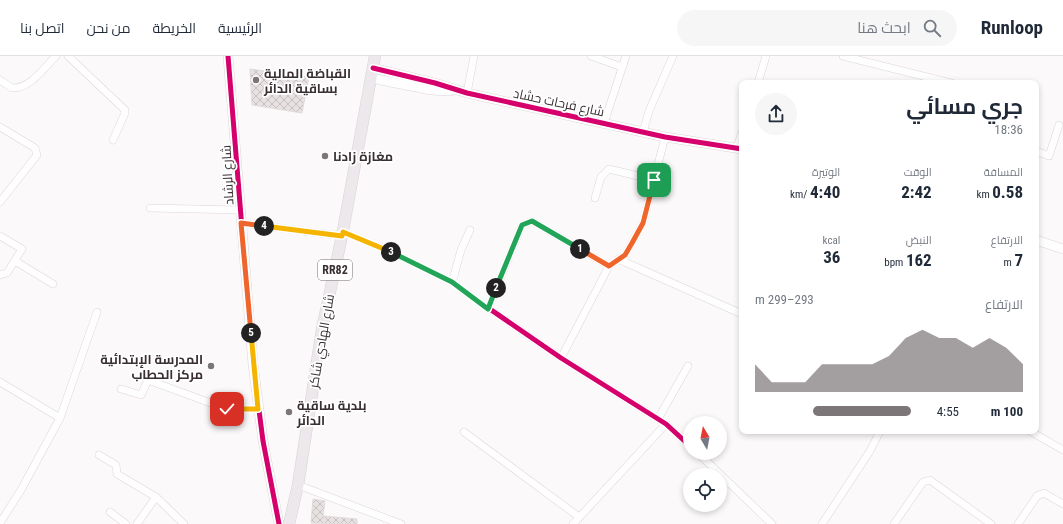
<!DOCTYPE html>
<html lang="ar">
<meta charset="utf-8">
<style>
:root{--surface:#fff;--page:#f6f6f7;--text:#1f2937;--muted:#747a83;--line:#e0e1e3;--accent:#7d7679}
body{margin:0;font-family:"Roboto Condensed",Cairo,sans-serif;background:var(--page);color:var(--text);direction:rtl;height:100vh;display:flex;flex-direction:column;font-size:15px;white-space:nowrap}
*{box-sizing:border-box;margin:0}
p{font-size:13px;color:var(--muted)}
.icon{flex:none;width:22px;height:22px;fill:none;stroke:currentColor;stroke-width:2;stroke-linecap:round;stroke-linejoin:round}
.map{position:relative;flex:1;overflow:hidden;direction:ltr}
.details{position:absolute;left:739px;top:24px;width:300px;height:354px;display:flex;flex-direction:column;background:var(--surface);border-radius:8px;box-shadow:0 2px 6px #0003;direction:rtl}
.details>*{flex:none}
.needle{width:26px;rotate:350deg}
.controls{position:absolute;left:683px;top:360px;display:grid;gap:8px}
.controls a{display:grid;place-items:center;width:44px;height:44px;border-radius:50%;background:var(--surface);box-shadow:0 2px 6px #0003;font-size:20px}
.pin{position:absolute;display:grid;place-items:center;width:34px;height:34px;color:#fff;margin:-17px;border-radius:8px;box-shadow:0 2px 6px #0006}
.km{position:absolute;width:20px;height:20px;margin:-10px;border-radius:50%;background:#222;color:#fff;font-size:11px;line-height:20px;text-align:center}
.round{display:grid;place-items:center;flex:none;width:42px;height:42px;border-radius:21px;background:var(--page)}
.summary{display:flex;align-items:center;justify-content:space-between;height:68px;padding:0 16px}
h1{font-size:22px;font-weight:700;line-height:30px}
.metrics{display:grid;grid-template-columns:repeat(3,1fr);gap:6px;height:68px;padding:4px 16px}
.metrics div{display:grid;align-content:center}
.metrics b{font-size:17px;font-weight:700}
.metrics small{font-size:11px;font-weight:400}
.metrics p{font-size:11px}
.chart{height:112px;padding:8px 16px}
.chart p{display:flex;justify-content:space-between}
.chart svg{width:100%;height:72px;margin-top:4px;fill:var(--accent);opacity:.7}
ul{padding:0 16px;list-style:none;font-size:13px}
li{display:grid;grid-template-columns:64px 48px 1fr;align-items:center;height:30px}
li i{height:10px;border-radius:5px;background:var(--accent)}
header{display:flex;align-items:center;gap:24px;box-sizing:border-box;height:56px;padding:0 20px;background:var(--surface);border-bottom:1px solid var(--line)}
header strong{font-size:19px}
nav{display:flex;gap:22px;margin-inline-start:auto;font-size:14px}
.search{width:280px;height:36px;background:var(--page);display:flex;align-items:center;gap:10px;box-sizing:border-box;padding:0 14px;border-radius:22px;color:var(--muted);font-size:15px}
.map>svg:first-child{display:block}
</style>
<header>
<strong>Runloop</strong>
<div class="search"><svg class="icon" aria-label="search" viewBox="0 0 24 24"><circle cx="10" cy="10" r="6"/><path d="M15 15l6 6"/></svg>ابحث هنا</div>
<nav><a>الرئيسية</a><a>الخريطة</a><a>من نحن</a><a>اتصل بنا</a></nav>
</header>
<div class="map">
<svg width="1063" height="468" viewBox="0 0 1063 468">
<defs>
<pattern id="building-cross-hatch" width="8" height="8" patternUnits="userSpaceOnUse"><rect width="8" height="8" fill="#e8e1e1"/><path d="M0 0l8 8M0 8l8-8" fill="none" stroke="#c8c1c2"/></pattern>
</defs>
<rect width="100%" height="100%" fill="#fcf9fa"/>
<g fill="url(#building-cross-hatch)" stroke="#e1dbdb">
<polygon points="250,13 309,21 302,57 252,49"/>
<polygon points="313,443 325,445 323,460 357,463 357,468 311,467"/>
</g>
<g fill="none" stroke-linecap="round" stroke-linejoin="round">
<defs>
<g id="minor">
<polyline points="68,0 125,54 125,57 113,84"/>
<polyline points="591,0 622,11"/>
<polyline points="843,0 951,27"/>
<path d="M0,24L12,32C30,33 44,12 56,0"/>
<polyline points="758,27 766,0"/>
<polyline points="467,37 474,0"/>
<polyline points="604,67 626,0"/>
<polyline points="0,71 35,92 37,99 0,146"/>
<polyline points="643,76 649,55 673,0"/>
<polyline points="737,91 742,76"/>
<polyline points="1036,95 1049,100 1059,69"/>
<polyline points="595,142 601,121 609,113 654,124"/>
<polyline points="150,152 240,154"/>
<polyline points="241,167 342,180"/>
<polyline points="343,176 380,190 452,227 561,302 666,368 690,390"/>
<polyline points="0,180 22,193 7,217 0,219"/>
<polyline points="618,203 742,258"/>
<polyline points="15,205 53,228"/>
<polyline points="452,227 461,194 470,174"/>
<polyline points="488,253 522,169 532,165 609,210"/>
<polyline points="561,302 609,210 625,199 643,167 665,81"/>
<polyline points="0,326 60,362"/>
<polyline points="121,333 141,339 148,324 227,353 258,353"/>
<polyline points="658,363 688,310"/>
<polyline points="1030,375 1063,394"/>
<polyline points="464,376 579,461"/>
<polyline points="698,397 772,468"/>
<polyline points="99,399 116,409 117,418 156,441 137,468"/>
<polyline points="298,429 401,468"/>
<polyline points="156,441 184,468"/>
<polyline points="110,456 126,468"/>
<polyline points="0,467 21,434 60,362 97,256"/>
<polyline points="573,468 666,368"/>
<polyline points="822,468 870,395 880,375"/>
<polyline points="894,468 923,426 930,424 991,468"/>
<polyline points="1018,468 1037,440 1044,437 1063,448"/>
</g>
<g id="tertiary">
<polyline points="228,0 253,308 263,385 279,468"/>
<polyline points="373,12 435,27 467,37 665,81 742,93"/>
<polyline points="371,22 431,34 450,35"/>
<polyline points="1036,184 1063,193"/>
</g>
<polyline id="primary" points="289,468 298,429 322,273 342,180 375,0"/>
</defs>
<use href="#minor" stroke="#dcd6d8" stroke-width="8"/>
<use href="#tertiary" stroke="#dcd6d8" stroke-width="10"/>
<use href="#primary" stroke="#d7d3d5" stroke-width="12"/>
<use href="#minor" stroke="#fffefe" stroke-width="7"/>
<use href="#tertiary" stroke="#fffefe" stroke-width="9"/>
<use href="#primary" stroke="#ece8ec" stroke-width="11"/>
<defs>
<g id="cycleway">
<polyline points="228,0 253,308 263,385 279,468"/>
<polyline points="373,12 435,27 467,37 665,81 742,93"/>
<polyline points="343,176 380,190 452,227 561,302 666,368 690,390"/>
</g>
</defs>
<use href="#cycleway" stroke="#fff" stroke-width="8"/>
<use href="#cycleway" stroke="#d6006c" stroke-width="5"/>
</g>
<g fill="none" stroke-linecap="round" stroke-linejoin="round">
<defs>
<polyline id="split-1" points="580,193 609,210 625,199 632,187 643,167 654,124"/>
<polyline id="split-2" points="496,232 522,169 532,165 580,193"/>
<polyline id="split-3" points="391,196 452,226 488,253 496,232"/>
<polyline id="split-4" points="264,170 342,180 343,176 391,196"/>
<polyline id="split-5" points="251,277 241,167 264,170"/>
<polyline id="split-6" points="227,353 258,353 251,277"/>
</defs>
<use href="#split-1" stroke="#fff" stroke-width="8"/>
<use href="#split-2" stroke="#fff" stroke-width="8"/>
<use href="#split-3" stroke="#fff" stroke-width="8"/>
<use href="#split-4" stroke="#fff" stroke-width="8"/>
<use href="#split-5" stroke="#fff" stroke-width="8"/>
<use href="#split-6" stroke="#fff" stroke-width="8"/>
<use href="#split-1" stroke="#f0652b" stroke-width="5"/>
<use href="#split-2" stroke="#22a559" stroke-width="5"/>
<use href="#split-3" stroke="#22a559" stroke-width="5"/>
<use href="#split-4" stroke="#f5b400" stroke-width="5"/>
<use href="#split-5" stroke="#f0652b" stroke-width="5"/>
<use href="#split-6" stroke="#f5b400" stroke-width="5"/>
</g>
<g fill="#7d7679" stroke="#fff" stroke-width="1.5">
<circle cx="256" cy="24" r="4"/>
<circle cx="325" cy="100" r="4"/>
<circle cx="211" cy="310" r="4"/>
<circle cx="289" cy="356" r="4"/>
</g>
<g text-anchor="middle" stroke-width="3.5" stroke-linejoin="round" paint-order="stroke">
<rect fill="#fff" stroke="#746d70" stroke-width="1" x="318" y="204" width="34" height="20" rx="3"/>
<g font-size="12" font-weight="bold" fill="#392f33">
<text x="335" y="218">RR82</text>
</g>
<g font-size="13" font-weight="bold" fill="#392f33" stroke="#fff" text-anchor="start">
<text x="264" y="22">القباضة المالية<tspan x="264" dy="15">بساقية الدائر</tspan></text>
<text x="333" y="105">مغازة زادنا</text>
<text x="203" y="308" text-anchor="end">المدرسة الإبتدائية<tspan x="203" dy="15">مركز الحطاب</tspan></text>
<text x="297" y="354">بلدية ساقية<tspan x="297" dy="15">الدائر</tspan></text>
</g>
<g font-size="13" fill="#392f33" stroke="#fff">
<text transform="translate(559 46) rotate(12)" y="5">شارع فرحات حشاد</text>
<text transform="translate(227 119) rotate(-93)" y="5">شارع الرشاد</text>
<text transform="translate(321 285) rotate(-80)" y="5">شارع الهادي شاكر</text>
</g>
</g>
</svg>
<div class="controls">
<a><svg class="needle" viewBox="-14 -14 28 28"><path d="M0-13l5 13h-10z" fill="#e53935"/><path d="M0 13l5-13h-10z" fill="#747a83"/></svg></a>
<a><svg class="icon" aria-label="locate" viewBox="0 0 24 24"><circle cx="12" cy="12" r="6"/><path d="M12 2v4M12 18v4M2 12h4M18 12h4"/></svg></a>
</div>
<div class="pin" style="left:654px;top:124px;background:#1e9e55"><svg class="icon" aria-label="arrive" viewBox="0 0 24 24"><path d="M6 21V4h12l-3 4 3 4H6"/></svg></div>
<div class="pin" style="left:227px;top:353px;background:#d93025"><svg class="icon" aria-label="check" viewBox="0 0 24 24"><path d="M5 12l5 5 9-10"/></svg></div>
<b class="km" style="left:580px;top:193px">1</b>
<b class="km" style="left:496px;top:232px">2</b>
<b class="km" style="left:391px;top:196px">3</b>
<b class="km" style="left:264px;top:170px">4</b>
<b class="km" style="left:251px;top:277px">5</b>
<section class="details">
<div class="summary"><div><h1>جري مسائي</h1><p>18:36</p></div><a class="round"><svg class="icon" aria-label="share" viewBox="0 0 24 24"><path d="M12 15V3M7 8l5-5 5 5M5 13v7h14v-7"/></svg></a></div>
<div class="metrics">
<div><p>المسافة</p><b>0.58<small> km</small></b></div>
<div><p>الوقت</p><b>2:42</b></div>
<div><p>الوتيرة</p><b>4:40<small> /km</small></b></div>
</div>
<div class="metrics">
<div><p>الارتفاع</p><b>7<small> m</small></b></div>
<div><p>النبض</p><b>162<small> bpm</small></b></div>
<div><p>kcal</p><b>36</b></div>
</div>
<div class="chart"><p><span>الارتفاع</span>293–299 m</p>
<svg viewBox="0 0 160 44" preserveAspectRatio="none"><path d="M0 44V27L10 38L20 38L30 38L40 27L50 27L60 27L70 27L80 22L90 11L100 6L110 11L120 11L130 17L140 11L150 17L160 27V44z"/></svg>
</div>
<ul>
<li><b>100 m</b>4:55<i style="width:63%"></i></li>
</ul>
</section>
</div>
